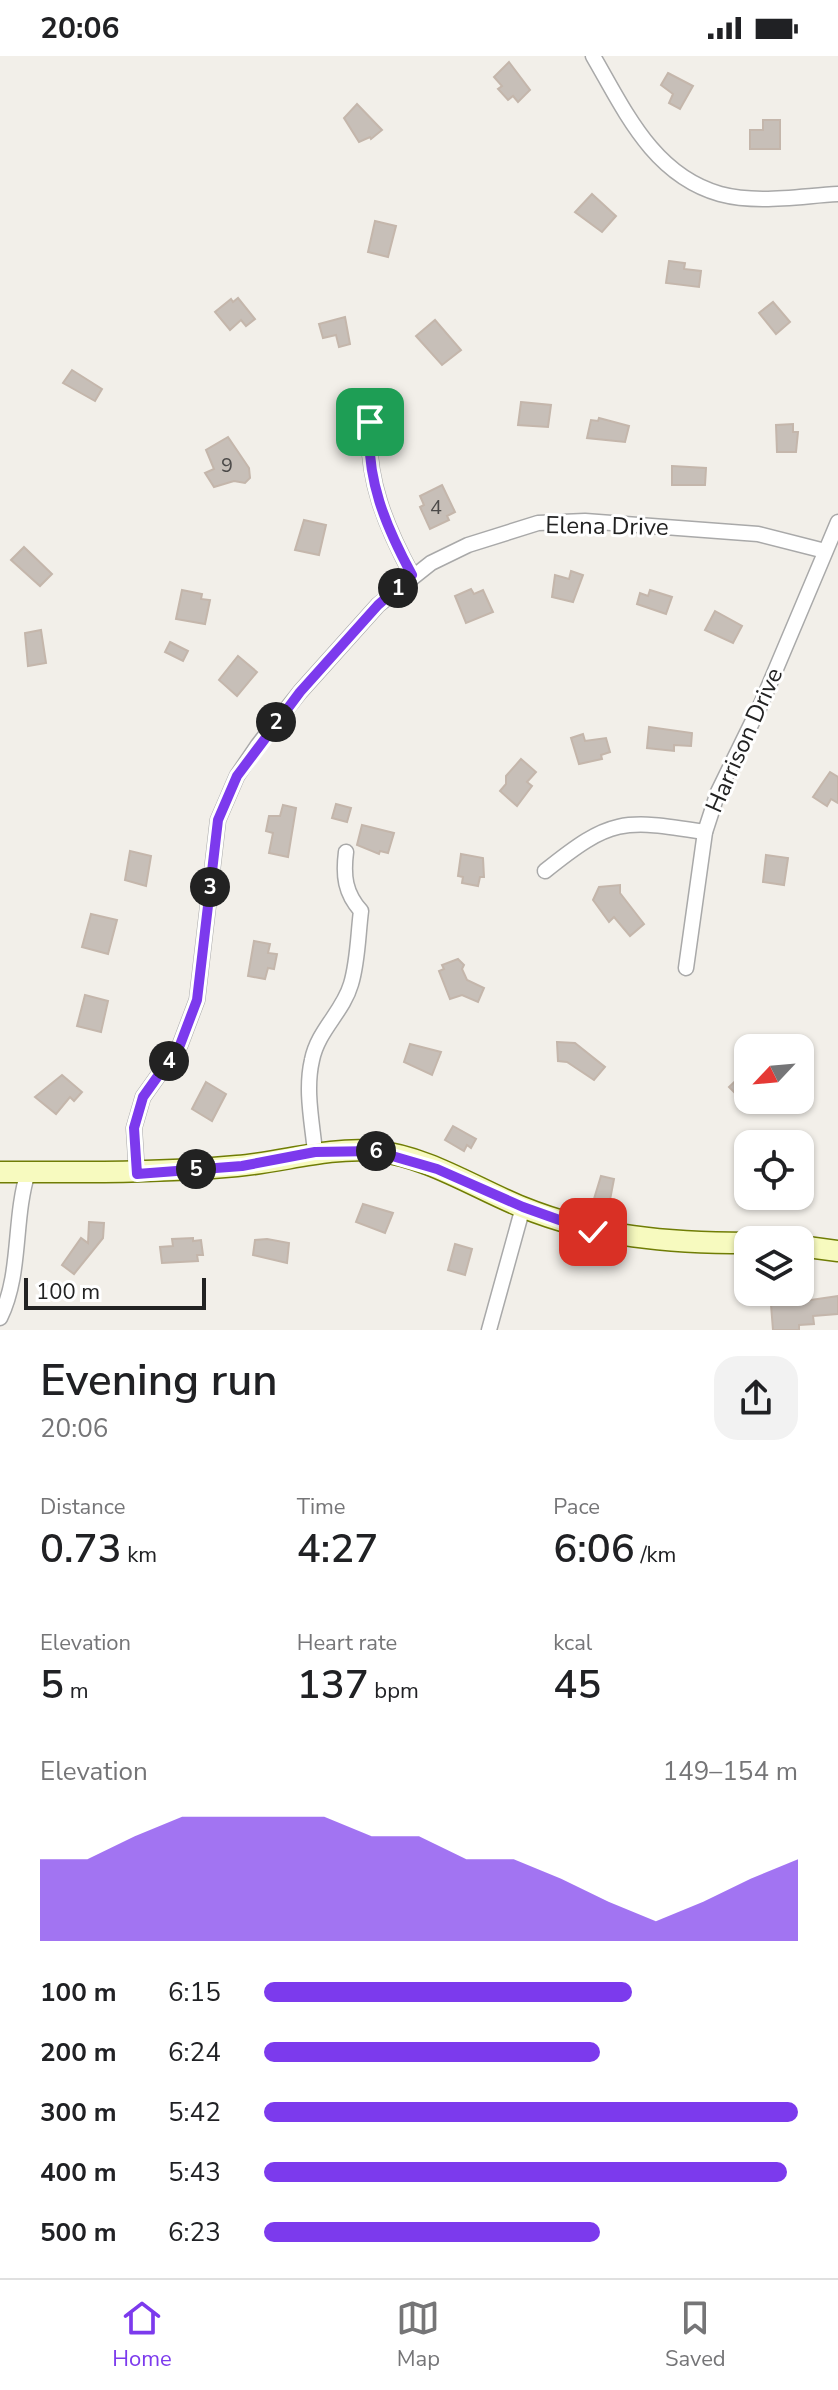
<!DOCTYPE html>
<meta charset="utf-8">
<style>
:root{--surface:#fff;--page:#f2f2f2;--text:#202124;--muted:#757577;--line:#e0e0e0;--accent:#7c3aed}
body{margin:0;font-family:"Nunito Sans",sans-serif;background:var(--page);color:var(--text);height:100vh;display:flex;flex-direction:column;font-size:30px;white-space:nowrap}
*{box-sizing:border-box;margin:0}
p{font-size:26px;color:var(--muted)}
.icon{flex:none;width:44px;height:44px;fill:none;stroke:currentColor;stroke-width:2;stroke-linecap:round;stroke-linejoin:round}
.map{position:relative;height:1274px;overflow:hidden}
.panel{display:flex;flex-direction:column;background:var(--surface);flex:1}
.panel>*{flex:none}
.needle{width:52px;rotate:244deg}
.controls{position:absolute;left:734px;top:978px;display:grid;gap:16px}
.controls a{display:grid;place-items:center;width:80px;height:80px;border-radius:16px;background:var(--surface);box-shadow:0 2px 6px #0004;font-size:40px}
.scale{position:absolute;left:24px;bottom:20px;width:182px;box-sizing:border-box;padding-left:8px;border:4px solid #222;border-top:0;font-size:22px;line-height:28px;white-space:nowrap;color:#222;-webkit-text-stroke:6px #fff;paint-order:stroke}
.pin{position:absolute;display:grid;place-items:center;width:68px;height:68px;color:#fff;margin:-34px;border-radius:16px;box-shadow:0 4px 12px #0006}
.km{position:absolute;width:40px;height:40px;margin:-20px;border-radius:50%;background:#222;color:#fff;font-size:22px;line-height:40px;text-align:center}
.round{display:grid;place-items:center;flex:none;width:84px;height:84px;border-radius:24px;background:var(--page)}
.summary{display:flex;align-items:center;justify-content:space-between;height:136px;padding:0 40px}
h1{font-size:44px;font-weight:600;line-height:60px}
.figures{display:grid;grid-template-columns:repeat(3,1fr);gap:12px;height:136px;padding:8px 40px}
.figures div{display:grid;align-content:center}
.figures b{font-size:40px;font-weight:600}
.figures small{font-size:22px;font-weight:400}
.figures p{font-size:22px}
.chart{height:224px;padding:16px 40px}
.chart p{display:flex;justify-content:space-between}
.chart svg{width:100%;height:144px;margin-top:8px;fill:var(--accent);opacity:.7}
ul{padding:0 40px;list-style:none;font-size:26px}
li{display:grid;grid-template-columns:128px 96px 1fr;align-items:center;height:60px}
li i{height:20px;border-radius:10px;background:var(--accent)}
.status{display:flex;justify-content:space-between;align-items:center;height:56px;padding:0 40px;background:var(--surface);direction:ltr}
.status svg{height:22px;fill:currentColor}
.menu{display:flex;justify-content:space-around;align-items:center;height:112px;border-top:2px solid var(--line);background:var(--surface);font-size:22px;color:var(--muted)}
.menu a{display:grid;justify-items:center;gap:4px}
.menu .current{color:var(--accent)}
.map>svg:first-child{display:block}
</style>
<div class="status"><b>20:06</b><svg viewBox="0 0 49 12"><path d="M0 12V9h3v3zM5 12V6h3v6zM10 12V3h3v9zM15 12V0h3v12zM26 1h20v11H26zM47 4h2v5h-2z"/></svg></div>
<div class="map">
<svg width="838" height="1274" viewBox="0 0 838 1274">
<rect width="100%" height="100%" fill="#f2efe9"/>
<g fill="#c7bfb8" stroke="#c4b6ab" stroke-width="2">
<polygon points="509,6 530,34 518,46 513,40 508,44 498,33 502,30 494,21"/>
<polygon points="668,17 693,30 680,53 669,47 673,38 661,29"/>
<polygon points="357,48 382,74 371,83 370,81 359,86 344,62"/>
<polygon points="763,64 780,64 780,93 750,93 750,74 763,74"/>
<polygon points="592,138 616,160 602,176 575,156"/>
<polygon points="375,165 396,170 388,201 368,196"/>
<polygon points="669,205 685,207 684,213 701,215 699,231 666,227"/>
<polygon points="238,242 255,263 246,270 241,264 230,274 215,256 231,243 233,246"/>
<polygon points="773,246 790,266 776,278 759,257"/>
<polygon points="345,261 350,288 339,291 336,279 323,282 319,268"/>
<polygon points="435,264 461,294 442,309 416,280"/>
<polygon points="72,314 102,333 95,345 63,327"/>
<polygon points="521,346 551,349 548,371 518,369"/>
<polygon points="599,362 629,370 625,386 587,382 591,364 598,365"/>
<polygon points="793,368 793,376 798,376 796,396 777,396 776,369"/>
<polygon points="228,381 249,412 250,422 245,427 234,425 214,431 205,417 214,413 206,394"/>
<polygon points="672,410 706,412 705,429 672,429"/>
<polygon points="442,429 455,456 447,460 449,464 430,473 420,451 424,449 420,440"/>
<polygon points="304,464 326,469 319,499 295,494"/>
<polygon points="24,491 52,518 40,530 11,504"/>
<polygon points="571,515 583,519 573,546 552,541 555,519 569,523"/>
<polygon points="471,533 474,538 483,534 493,556 466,567 455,540"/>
<polygon points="182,534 202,538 201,543 210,544 205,568 176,563"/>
<polygon points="650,534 672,541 666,558 637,548 640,537 648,540"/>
<polygon points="715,555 742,570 733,587 705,574"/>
<polygon points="41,574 46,607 28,610 25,577"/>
<polygon points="170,586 188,595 183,605 165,596"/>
<polygon points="238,600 257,616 237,640 219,624"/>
<polygon points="649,671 692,677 691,690 674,689 674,695 647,692"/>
<polygon points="583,678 585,685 606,682 610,696 601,699 602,703 579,708 571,682"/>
<polygon points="521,703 536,716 527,726 532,730 517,750 500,735 506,728 506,720"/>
<polygon points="830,716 838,721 838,747 831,743 827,750 813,741"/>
<polygon points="336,748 351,752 347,766 332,762"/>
<polygon points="283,749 296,752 288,801 269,797 273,777 266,775 269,760 280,760"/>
<polygon points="362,769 394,777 388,797 380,795 379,798 357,789"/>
<polygon points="130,795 151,800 146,830 125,824"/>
<polygon points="461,798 483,802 484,821 480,821 478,830 462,827 463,821 458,820"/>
<polygon points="766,799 788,802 784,829 763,826"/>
<polygon points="620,829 620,837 644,868 630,880 614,861 609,866 593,844 599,831"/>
<polygon points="91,858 117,864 108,898 82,891"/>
<polygon points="254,885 270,888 268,897 277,898 274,913 268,912 265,923 248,920"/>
<polygon points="458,903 464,909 462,913 467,924 484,932 478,946 462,939 450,943 439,915 444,913 442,909"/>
<polygon points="85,939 108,945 101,976 77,970"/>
<polygon points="557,986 575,987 605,1011 594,1024 567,1006 558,1005"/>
<polygon points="410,988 441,996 432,1019 404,1006"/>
<polygon points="748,1013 748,1034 740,1042 729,1031"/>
<polygon points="62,1019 82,1036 74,1045 70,1041 56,1058 35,1041"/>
<polygon points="206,1026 226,1038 212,1065 192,1053"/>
<polygon points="453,1070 476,1083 471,1092 467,1089 464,1095 445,1084"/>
<polygon points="601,1120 614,1123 609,1149 594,1143"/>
<polygon points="363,1148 393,1157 385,1177 356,1166"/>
<polygon points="89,1166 104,1167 103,1182 74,1218 62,1209 81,1182 88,1187"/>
<polygon points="193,1182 193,1185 201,1184 203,1199 197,1199 198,1205 162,1207 160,1191 173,1190 172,1183"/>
<polygon points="267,1183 289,1187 287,1207 253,1199 255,1184"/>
<polygon points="455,1188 472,1193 465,1219 448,1214"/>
<polygon points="770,1236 789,1236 790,1247 838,1240 838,1258 813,1260 814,1268 799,1269 799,1274 773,1274"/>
</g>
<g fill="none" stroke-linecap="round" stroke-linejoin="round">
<defs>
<g id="street">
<path d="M593,0C625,55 653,119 720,138C757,148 800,140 838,138"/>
<path d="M370,366C365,421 386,471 412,519"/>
<path d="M545,815C611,762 622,763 705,776"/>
<polyline points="686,912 705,776 718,736 762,646 838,466"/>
<path d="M315,1096C312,1065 305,1034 312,1004C318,974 343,956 351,928C358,905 358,878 361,855C345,837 343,820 346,796"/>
<polyline points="137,1118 134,1072 143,1041 180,989 197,944 218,764 237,720 258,689 300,636 378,549 431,507 468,489 538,467 585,465 758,478 825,495"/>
<path d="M0,1262C22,1217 13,1163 28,1116"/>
<polyline points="489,1274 523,1151"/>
</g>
<g id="secondary">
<path d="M0,1116C79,1116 157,1117 237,1110C284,1106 327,1091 375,1095C427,1100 475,1132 522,1151C596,1181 669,1187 748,1187"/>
<polyline points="800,1190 838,1195"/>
</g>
</defs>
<use href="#street" stroke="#a9a9a9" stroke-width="17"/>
<use href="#secondary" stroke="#707d05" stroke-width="23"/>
<use href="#street" stroke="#fff" stroke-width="14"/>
<use href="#secondary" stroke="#f7fabf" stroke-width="20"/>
</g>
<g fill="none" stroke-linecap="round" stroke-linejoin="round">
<defs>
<path id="route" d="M370,366C365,422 386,471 412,519L378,549L300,636L237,720L218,764L197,944L180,989L143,1041L134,1072L137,1118L242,1110L315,1096L375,1095L437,1113L523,1151L593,1176"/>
</defs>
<use href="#route" stroke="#fff" stroke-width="16"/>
<use href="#route" stroke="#7c3aed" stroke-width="10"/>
</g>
<g text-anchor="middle" stroke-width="6" stroke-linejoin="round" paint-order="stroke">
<g font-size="20" fill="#4b4948">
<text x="227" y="416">9</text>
<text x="436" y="458">4</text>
</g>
<g font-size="24" fill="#222" stroke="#fff">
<text transform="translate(607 470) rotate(1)" y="8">Elena Drive</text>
<text transform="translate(744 684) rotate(-66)" y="8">Harrison Drive</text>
</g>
</g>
</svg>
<div class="controls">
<a><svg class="needle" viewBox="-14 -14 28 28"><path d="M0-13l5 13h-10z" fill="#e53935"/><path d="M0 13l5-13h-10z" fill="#757577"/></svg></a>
<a><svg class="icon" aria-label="locate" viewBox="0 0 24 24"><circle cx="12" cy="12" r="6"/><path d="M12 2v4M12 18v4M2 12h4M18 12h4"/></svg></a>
<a><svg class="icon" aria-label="layers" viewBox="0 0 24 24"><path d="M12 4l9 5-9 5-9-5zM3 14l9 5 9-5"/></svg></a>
</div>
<div class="scale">100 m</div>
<div class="pin" style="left:370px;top:366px;background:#1e9e55"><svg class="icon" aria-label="arrive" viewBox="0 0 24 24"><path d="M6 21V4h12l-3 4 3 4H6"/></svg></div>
<div class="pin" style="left:593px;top:1176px;background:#d93025"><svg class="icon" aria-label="check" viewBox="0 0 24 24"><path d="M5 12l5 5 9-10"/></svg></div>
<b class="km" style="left:398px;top:532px">1</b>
<b class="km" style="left:276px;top:666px">2</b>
<b class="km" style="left:210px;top:831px">3</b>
<b class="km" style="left:169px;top:1005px">4</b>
<b class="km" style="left:196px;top:1113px">5</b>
<b class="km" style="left:376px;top:1095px">6</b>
</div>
<section class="panel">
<div class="summary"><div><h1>Evening run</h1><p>20:06</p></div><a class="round"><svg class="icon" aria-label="share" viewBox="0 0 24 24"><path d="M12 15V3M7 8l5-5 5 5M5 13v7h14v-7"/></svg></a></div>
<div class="figures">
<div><p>Distance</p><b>0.73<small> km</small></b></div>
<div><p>Time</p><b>4:27</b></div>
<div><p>Pace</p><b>6:06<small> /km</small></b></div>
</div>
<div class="figures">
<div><p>Elevation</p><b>5<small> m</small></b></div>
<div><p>Heart rate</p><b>137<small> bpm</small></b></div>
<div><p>kcal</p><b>45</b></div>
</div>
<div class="chart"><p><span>Elevation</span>149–154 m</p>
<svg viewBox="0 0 160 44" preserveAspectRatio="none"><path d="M0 44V19L10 19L20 12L30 6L40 6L50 6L60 6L70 12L80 12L90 19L100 19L110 25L120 32L130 38L140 32L150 25L160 19V44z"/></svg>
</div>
<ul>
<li><b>100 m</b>6:15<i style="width:69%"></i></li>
<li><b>200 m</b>6:24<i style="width:63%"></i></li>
<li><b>300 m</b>5:42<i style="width:100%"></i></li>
<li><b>400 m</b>5:43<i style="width:98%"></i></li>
<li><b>500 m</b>6:23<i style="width:63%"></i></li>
</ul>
</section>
<nav class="menu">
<a class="current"><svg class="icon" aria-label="home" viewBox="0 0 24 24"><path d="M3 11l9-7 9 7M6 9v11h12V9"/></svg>Home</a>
<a><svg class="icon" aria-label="map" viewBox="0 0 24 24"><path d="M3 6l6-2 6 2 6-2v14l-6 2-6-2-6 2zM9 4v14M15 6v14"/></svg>Map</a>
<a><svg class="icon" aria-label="saved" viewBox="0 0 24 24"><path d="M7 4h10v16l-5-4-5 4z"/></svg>Saved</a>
</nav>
